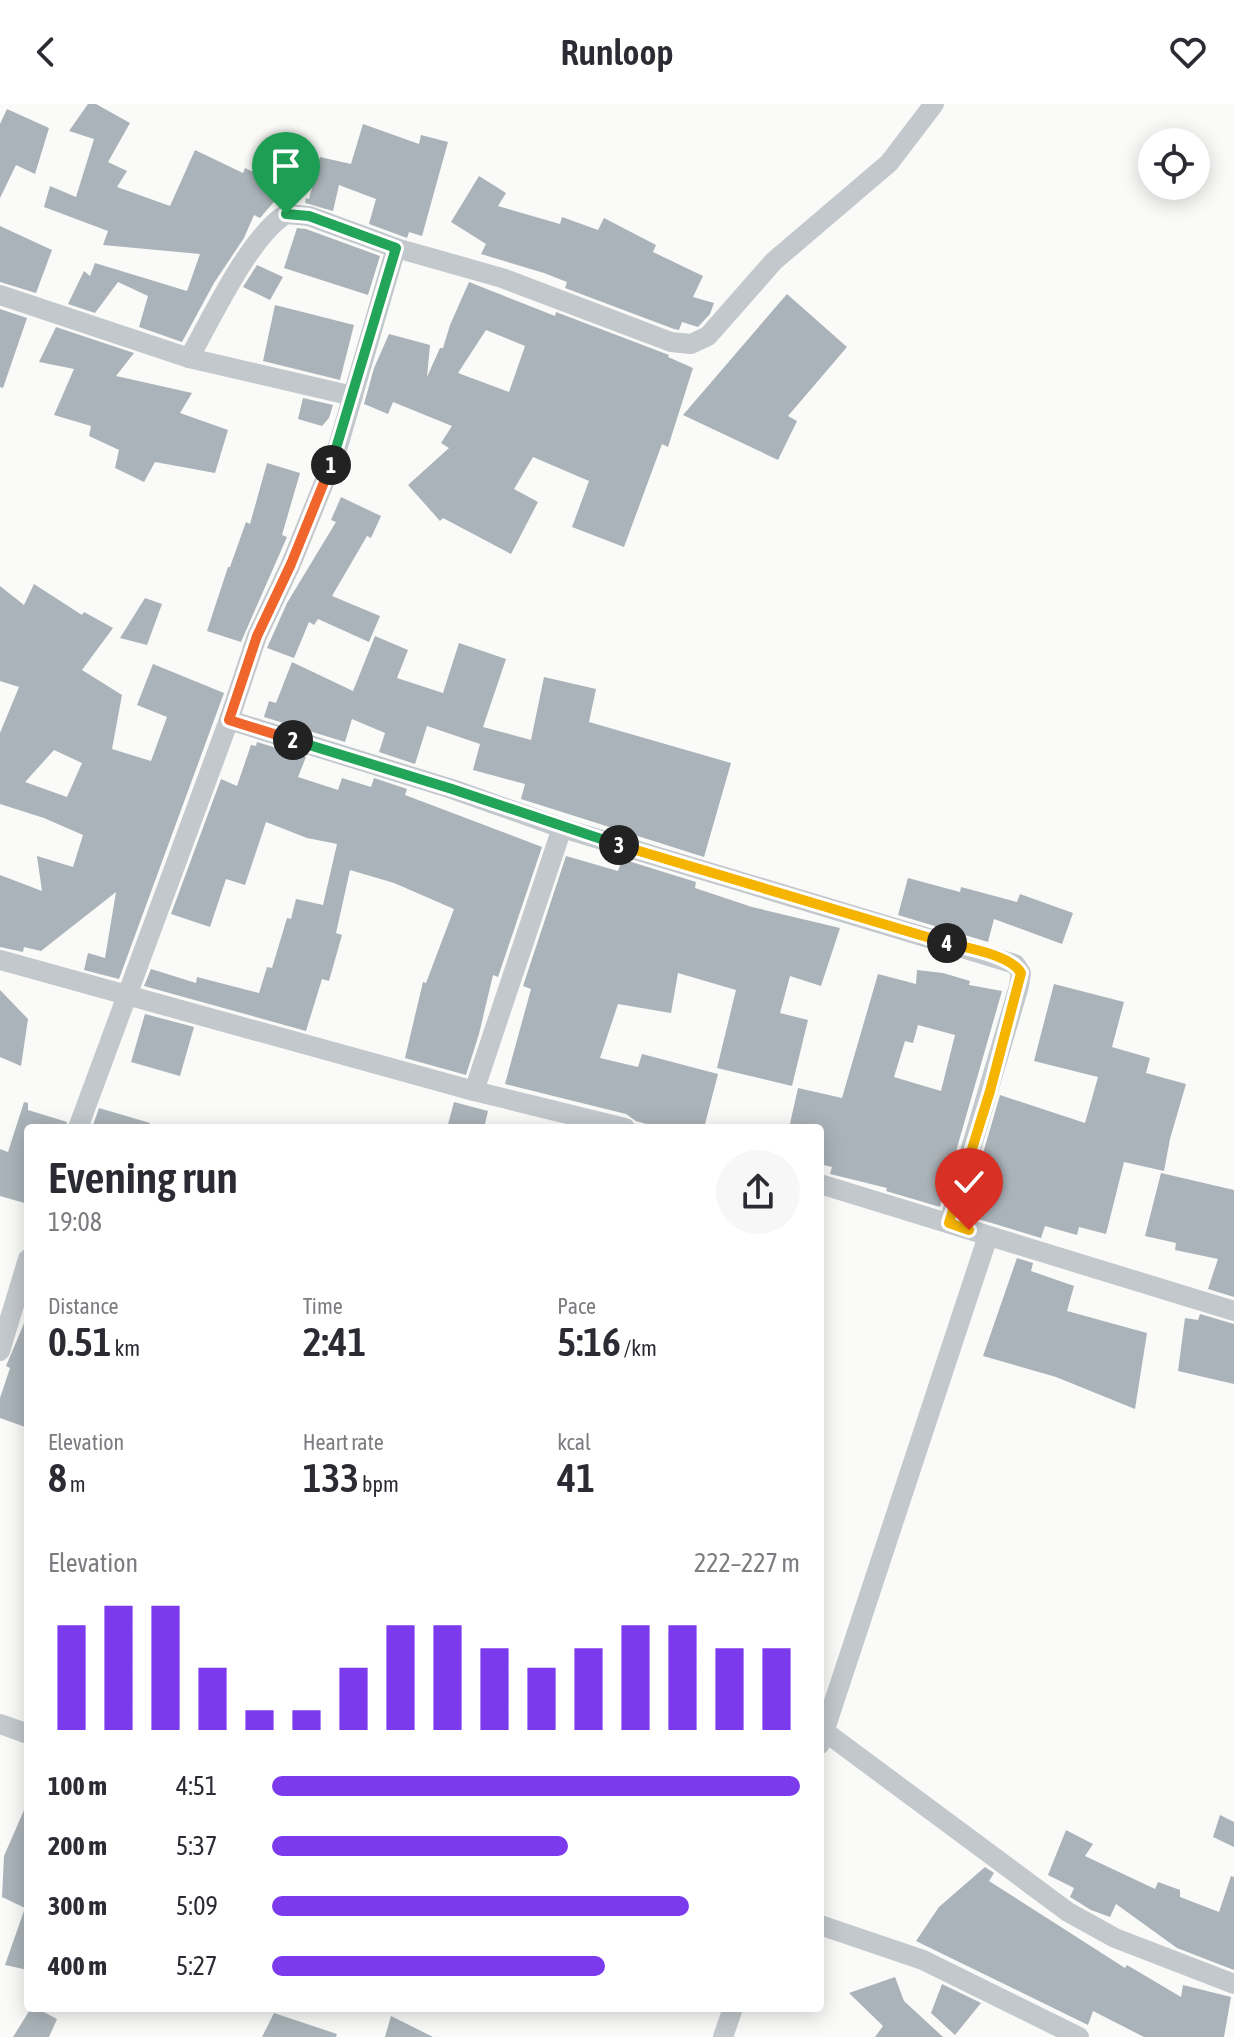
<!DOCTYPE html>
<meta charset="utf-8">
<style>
:root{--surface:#fff;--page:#f7f7f7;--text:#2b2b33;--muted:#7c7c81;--accent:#7c3aed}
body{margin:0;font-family:"Asap Condensed",sans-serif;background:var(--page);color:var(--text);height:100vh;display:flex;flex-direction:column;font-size:30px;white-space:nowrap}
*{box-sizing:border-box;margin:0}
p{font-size:26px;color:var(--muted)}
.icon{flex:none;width:44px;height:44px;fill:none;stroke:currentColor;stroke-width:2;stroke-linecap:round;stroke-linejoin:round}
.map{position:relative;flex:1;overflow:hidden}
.sheet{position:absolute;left:24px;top:1020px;width:800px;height:888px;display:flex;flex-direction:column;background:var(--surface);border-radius:8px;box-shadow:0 4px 20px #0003}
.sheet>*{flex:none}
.fabs{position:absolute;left:1138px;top:24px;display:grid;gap:16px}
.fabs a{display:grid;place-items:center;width:72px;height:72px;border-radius:50%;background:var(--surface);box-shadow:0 4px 20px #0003;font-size:40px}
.pin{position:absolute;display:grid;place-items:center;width:68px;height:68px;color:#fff;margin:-82px -34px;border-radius:50% 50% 50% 0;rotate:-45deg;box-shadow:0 0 8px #0007}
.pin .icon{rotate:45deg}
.km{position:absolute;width:40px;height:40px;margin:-20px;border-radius:50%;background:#222;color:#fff;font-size:22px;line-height:40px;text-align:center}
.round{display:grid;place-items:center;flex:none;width:84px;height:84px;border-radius:42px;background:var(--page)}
.overview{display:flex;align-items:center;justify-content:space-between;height:136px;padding:0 24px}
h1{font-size:44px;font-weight:600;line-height:60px}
.figures{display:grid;grid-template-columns:repeat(3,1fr);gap:12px;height:136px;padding:8px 24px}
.figures div{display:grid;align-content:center}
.figures b{font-size:40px;font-weight:600}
.figures small{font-size:22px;font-weight:400}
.figures p{font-size:22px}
.chart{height:224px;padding:16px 24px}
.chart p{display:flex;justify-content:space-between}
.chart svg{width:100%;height:144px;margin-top:8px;stroke:var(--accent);stroke-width:6}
ul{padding:0 24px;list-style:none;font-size:26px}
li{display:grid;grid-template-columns:128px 96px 1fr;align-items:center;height:60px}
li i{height:20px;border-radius:10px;background:var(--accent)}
header{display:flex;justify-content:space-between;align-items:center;height:104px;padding:0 24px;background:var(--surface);font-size:36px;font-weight:600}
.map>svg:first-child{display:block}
</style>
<header><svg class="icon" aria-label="back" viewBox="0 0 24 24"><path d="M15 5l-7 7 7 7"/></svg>Runloop<svg class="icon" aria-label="heart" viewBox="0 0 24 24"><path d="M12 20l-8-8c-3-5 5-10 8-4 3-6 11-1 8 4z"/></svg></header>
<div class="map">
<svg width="1234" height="1933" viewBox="0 0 1234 1933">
<rect width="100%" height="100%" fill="#fafaf8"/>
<g fill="#aab3b9" fill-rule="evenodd">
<polygon points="88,0 96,0 130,19 108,58 127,67 117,83 170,102 195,46 243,69 245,64 286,84 260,114 254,111 244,134 214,179 182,238 139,223 148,192 118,178 95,209 68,200 84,167 90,172 95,159 187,187 200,150 103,141 108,127 44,103 50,82 76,93 94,35 69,27"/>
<polygon points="7,5 49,24 35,70 16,61 0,94 0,20"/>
<polygon points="363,20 419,40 421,31 448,38 422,132 409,128 407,134 369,120 376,95 339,81 333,107 305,99 306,94 309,95 320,53 351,60"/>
<polygon points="479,72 506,89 498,102 560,120 562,113 598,126 604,114 656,141 653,148 703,172 693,193 714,199 710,210 698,223 682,218 679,226 674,225 565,184 567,178 544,169 481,150 486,140 451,118"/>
<polygon points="0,122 52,146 36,189 0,178"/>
<polygon points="297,124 306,125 380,152 368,191 284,164"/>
<polygon points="257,161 283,173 270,196 243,183"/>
<path d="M469,178L555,212L556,208L669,251L668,253L693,264L668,343L662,340L624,443L572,423L589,377L533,353L514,385L538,398L511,450L443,414L440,417L408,381L449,344L441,339L452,322L393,298L388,310L364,300L374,264L389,230L430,241L427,273L440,244H443L450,221ZM486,226L525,242L509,288L458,269Z"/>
<polygon points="787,190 847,243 788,312 797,317 778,356 683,311"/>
<polygon points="275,201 354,221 340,276 263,257"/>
<polygon points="0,205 27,214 3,284 0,283"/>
<polygon points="56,223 134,249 116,272 192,289 180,309 228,326 215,369 155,358 144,378 115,364 119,346 89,332 91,322 54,311 74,265 39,258"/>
<polygon points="303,294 333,301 329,314 322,322 298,315"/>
<polygon points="267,359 300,369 282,431 287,433 241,538 207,527 228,463 230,463 246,418 250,420"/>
<polygon points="341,393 381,412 371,434 367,432 332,492 380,512 369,538 318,515 314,521 309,518 294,554 267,544 287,499 336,418 331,416"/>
<path d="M34,480L82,511L84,508L113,524L82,566L122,591L112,645L151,657L167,613L137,601L153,560L224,589L119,875L84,866L88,849L105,854L116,788L41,847L24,843L23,848L0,843V771L42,787L37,752L73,763L83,731L44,714L0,700V629L19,583L0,577V482L24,501ZM54,646L82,659L67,693L25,678Z"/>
<polygon points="145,494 162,500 147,541 120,534"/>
<polygon points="375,532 408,546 397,574 443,589 459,539 506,555 483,623 531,636 544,573 596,585 589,618 731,659 704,753 521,695 525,680 473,666 480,640 427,622 415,660 379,648 385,629 352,615 345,638 264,613 269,597 276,599 292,558 353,587"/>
<polygon points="257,638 306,653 298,673 338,686 342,674 371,683 374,674 407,685 405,691 542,743 498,873 493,871 479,930 466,971 405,954 423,878 426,879 454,805 394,779 350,766 336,829 342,831 329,877 322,875 306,927 144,882 151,865 196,879 197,873 259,889 267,863 272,864 287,814 291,815 296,795 323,801 337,740 307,734 266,718 245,781 226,775 210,823 171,810 221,675 237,682 251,641 256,642"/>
<polygon points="566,752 618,767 622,755 696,778 695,784 752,803 840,824 821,882 790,872 780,909 808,916 792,982 717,964 736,886 678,869 671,909 618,900 600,954 638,963 642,950 718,970 704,1024 660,1024 636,1017 626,1010 505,980 531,885 523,882"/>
<polygon points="908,774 960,788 961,783 1017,798 1020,790 1073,809 1062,840 994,815 988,838 898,811"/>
<path d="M917,866L943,869L970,877L969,881L1002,887L940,1103L886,1087L887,1084L830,1070L832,1063L820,1060V1024H789L798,984L842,994L878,870L916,880ZM918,921L955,931L941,987L894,973L905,937L913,939Z"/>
<polygon points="1054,880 1124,898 1112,943 1150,954 1146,969 1186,980 1170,1035 1164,1067 1124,1058 1106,1130 1079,1123 1077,1131 1045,1122 1041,1134 965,1111 1000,991 1085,1019 1098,973 1034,957"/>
<polygon points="0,886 28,915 21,962 0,953"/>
<polygon points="145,910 194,923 180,972 131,958"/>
<polygon points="24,998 28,999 28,1006 67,1018 65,1024 28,1024 28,1100 0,1092 0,1045 8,1048"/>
<polygon points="454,998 488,1007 484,1024 447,1024"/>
<polygon points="99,1004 150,1019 149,1024 92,1024"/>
<polygon points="1161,1069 1234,1086 1234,1193 1208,1185 1218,1155 1175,1146 1176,1139 1145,1132"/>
<polygon points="1017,1154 1033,1159 1031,1167 1074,1182 1067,1207 1147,1229 1135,1305 1056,1273 983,1252"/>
<polygon points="28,1210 28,1324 0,1314 0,1294 10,1264 6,1262"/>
<polygon points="1200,1210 1234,1220 1234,1280 1178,1267 1185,1214 1198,1216"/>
<polygon points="28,1697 28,1866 5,1861 25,1804 2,1793 4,1752"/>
<polygon points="1220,1711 1234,1718 1234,1743 1213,1733"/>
<polygon points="1066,1726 1093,1740 1085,1752 1155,1785 1158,1778 1180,1786 1180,1793 1219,1808 1231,1772 1234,1773 1234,1866 1177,1844 1116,1800 1110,1813 1091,1806 1070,1793 1074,1784 1048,1771"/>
<polygon points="985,1763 994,1769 989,1777 1125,1864 1127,1861 1181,1893 1183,1881 1231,1893 1224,1933 1144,1933 1093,1907 1088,1921 916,1837 939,1803"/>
<polygon points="895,1873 904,1897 943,1933 875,1933 883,1922 849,1889"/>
<polygon points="942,1880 981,1899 955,1931 931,1909"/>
<polygon points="31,1904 36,1904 57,1915 49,1933 13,1933"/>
<polygon points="274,1909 337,1930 336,1933 262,1933"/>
<polygon points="391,1912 433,1933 385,1933"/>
</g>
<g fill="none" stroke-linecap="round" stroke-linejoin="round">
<g stroke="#c3c8cc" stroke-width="20">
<polyline points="0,191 189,254 353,292"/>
<path d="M189,254C212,214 249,133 286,110L309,112L396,144"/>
<polyline points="229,616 452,685 562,724 1015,860 1021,869 1019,882 949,1119"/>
<polyline points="0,856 474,987 625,1024"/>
<polyline points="474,987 562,724"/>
<polyline points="78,1024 229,616 257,532 291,460 336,349 396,144 502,174 671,238 691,240 708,232 774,157 889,59 934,0"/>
<polyline points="820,1080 1234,1207"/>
<polyline points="0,1247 28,1155"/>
<polyline points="0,1620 28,1630"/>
<polyline points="824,1627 1068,1808 1115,1834 1234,1880"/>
<polyline points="820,1640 988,1132"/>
<polyline points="820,1821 923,1856 1079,1933"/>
<polyline points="723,1933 733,1904"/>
</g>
</g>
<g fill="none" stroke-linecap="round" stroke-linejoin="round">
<defs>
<polyline id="split-1" points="286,110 309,112 396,144 331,361"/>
<polyline id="split-2" points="293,636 229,616 257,532 291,460 331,361"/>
<polyline id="split-3" points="293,636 452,685 619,741"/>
<polyline id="split-4" points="619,741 947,839"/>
<path id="split-5" d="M947,839C967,844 1011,851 1021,869L990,987L949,1119L969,1126"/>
</defs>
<use href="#split-1" stroke="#fff" stroke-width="16"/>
<use href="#split-2" stroke="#fff" stroke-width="16"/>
<use href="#split-3" stroke="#fff" stroke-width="16"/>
<use href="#split-4" stroke="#fff" stroke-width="16"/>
<use href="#split-5" stroke="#fff" stroke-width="16"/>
<use href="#split-1" stroke="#22a559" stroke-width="10"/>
<use href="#split-2" stroke="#f0652b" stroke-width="10"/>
<use href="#split-3" stroke="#22a559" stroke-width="10"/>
<use href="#split-4" stroke="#f5b400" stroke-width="10"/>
<use href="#split-5" stroke="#f5b400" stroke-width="10"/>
</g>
</svg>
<div class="fabs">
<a><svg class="icon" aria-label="locate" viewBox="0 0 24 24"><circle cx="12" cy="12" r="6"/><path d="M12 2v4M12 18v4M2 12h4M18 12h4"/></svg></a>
</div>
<div class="pin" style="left:286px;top:110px;background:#1e9e55"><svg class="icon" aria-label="arrive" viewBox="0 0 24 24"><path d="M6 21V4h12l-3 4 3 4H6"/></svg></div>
<div class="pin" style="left:969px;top:1126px;background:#d93025"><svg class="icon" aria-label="check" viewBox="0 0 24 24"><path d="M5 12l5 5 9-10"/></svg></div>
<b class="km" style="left:331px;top:361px">1</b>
<b class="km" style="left:293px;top:636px">2</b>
<b class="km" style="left:619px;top:741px">3</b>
<b class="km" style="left:947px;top:839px">4</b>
<section class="sheet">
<div class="overview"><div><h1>Evening run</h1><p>19:08</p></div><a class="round"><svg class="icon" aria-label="share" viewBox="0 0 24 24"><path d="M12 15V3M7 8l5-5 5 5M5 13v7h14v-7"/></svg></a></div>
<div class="figures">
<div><p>Distance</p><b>0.51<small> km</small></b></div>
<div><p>Time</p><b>2:41</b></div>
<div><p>Pace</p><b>5:16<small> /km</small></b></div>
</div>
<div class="figures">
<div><p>Elevation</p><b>8<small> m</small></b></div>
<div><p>Heart rate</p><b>133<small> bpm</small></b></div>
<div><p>kcal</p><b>41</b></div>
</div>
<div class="chart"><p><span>Elevation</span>222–227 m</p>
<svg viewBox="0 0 160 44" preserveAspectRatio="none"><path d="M5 44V12M15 44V6M25 44V6M35 44V25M45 44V38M55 44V38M65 44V25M75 44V12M85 44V12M95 44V19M105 44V25M115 44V19M125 44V12M135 44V12M145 44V19M155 44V19"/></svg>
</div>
<ul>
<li><b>100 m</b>4:51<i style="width:100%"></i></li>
<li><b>200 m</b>5:37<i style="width:56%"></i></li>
<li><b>300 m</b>5:09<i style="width:79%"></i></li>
<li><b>400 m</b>5:27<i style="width:63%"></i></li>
</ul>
</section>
</div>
